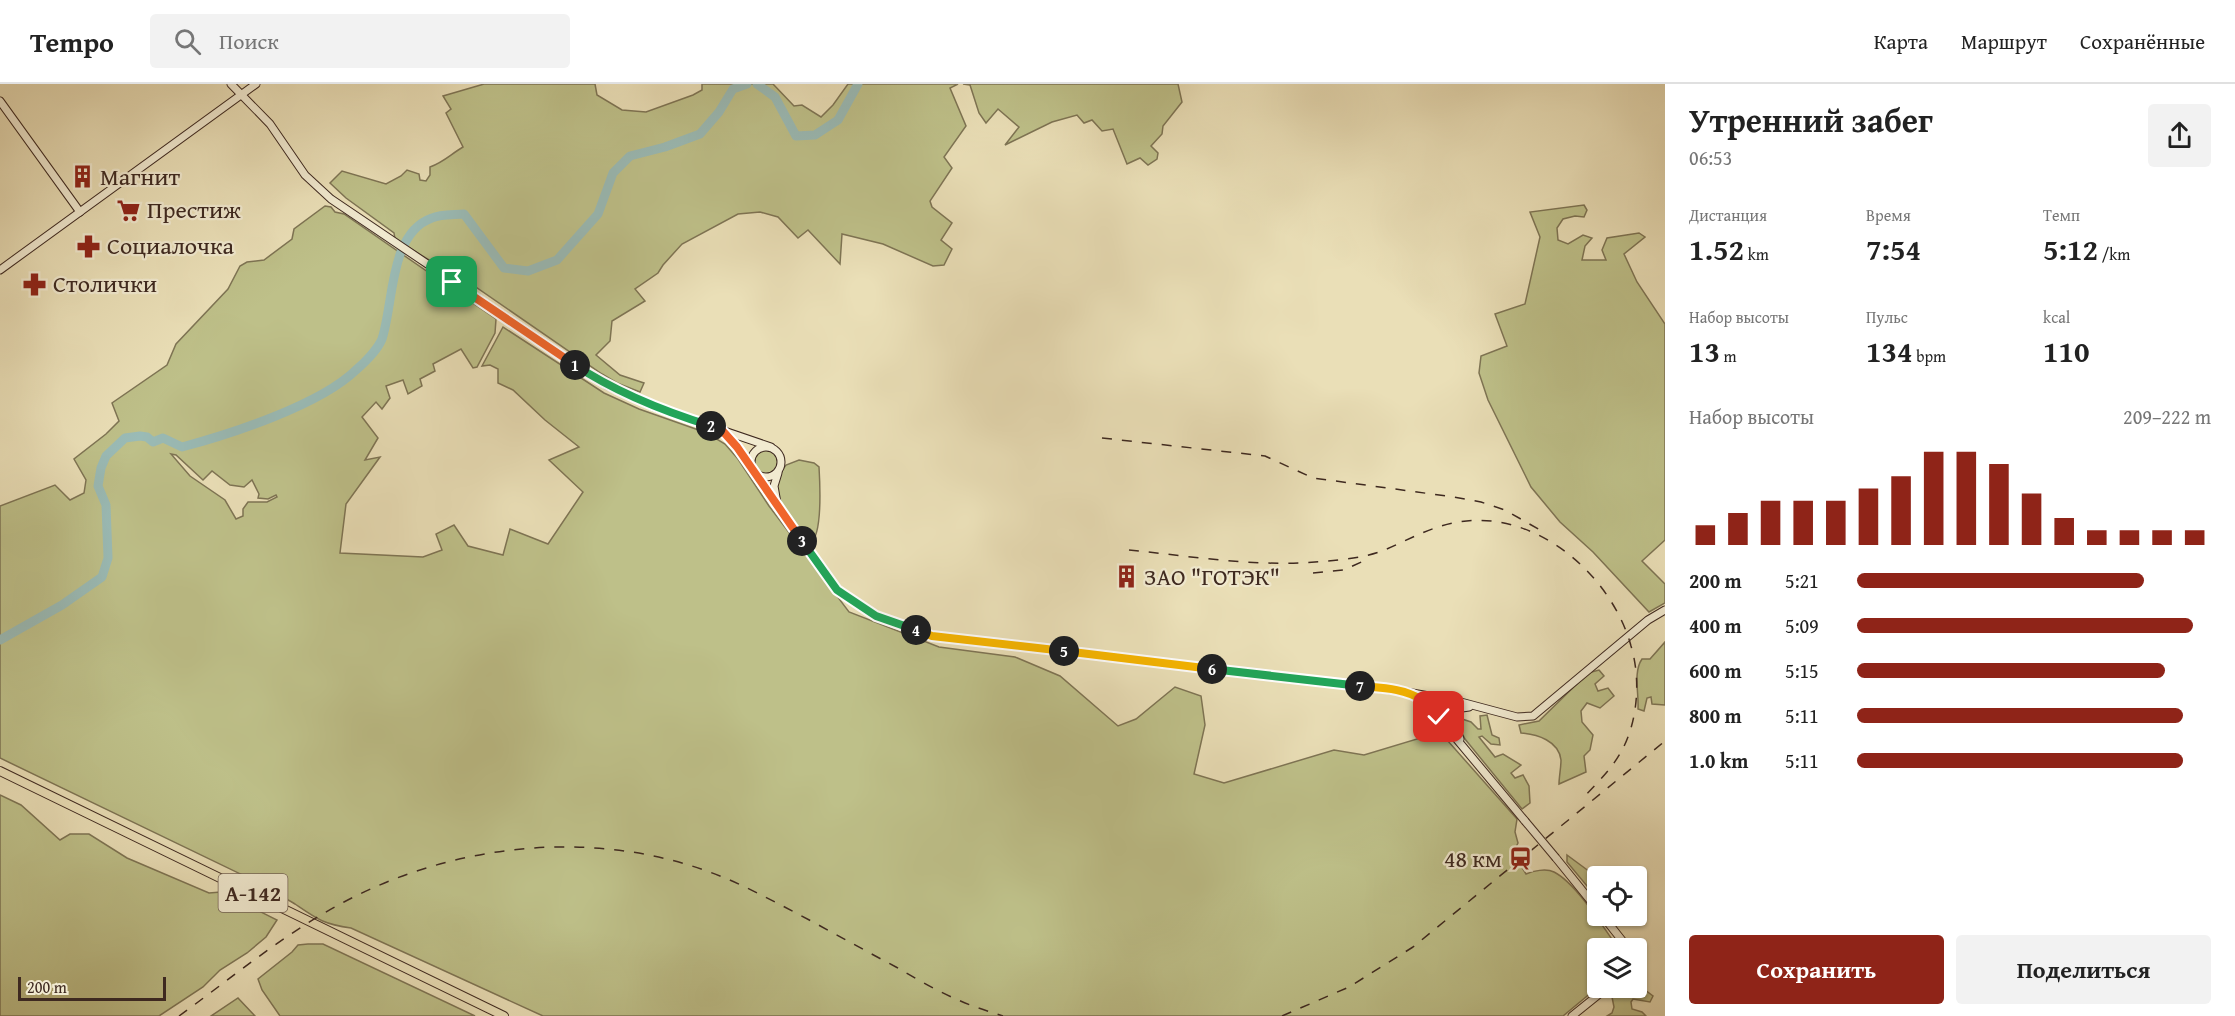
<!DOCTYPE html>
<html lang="ru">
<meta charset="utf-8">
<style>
:root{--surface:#fff;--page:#f2f2f2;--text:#222;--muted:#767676;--line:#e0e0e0;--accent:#8f2418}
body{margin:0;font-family:"Gentium Book Plus",serif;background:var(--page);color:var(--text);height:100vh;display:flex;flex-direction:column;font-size:22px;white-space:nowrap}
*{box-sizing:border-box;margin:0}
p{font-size:20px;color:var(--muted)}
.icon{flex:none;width:33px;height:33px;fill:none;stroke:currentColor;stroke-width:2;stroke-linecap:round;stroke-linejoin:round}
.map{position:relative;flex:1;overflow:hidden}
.drawer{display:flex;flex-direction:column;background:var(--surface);width:570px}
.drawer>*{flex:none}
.buttons{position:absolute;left:1587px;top:782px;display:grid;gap:12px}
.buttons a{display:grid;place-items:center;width:60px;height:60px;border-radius:6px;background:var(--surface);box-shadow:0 2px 4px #0004;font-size:30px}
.scale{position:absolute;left:18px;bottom:15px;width:148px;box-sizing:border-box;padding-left:6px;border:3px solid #3e2920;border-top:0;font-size:16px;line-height:21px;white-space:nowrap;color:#3e2920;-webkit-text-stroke:4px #f1ead0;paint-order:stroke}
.pin{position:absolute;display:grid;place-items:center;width:51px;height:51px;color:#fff;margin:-26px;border-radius:12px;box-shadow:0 3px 9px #0006}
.km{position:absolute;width:30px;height:30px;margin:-15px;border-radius:50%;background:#222;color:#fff;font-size:16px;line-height:30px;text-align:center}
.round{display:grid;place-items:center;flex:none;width:63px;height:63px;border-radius:6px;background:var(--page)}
.head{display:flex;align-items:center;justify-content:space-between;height:102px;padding:0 24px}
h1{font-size:33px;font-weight:600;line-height:45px}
.stats{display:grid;grid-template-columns:repeat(3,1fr);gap:9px;height:102px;padding:6px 24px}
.stats div{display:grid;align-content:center}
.stats b{font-size:30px;font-weight:600}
.stats small{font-size:16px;font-weight:400}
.stats p{font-size:16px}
.chart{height:168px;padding:12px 24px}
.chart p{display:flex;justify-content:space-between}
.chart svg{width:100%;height:108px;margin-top:6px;stroke:var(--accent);stroke-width:6}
.cta{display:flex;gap:12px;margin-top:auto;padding:12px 24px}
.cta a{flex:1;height:69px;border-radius:6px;background:var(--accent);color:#fff;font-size:24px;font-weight:600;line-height:69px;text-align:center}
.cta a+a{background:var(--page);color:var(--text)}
ul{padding:0 24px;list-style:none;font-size:20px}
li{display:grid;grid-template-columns:96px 72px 1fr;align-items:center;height:45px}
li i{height:15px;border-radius:8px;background:var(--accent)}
header{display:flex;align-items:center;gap:36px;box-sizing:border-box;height:84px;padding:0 30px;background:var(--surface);border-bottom:2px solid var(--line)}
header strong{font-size:28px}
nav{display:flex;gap:33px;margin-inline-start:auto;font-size:21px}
.search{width:420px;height:54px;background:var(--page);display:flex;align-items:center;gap:15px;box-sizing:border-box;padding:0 21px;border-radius:6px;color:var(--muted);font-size:22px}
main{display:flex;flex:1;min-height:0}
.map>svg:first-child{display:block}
</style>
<header>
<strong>Tempo</strong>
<div class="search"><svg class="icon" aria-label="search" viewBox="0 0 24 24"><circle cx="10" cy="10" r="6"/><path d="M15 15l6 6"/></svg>Поиск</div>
<nav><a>Карта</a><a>Маршрут</a><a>Сохранённые</a></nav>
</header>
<main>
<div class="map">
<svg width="1665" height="932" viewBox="0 0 1665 932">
<rect width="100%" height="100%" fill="#eadfb7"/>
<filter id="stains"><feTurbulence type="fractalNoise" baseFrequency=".00333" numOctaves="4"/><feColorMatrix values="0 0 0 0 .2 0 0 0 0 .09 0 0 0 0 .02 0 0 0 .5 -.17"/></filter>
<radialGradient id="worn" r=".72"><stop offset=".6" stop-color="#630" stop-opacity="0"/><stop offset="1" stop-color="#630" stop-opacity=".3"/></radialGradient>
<g fill="#bec089" stroke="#7e7454" stroke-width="1.5" fill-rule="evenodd">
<path d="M484,0H595L597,11L622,26L646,28L693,11L702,6V0H773L794,22L802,21L821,33L833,21L848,0H958L950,4L966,42L944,73L952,84L930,117L932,123L952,139L941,156L952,165L944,181L933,182L883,160L842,150L840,180L808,146L798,154L778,133L760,128L738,130L682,160L663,181L658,189L635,205L645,217L612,237L610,257L596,271L620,291L644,299L640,308L617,299L602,290L438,177L429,176L395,155L394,149L346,114L330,99L342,87L386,100L401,92L407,86L419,90L420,96L426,97L430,91V83C444,78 451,70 463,63L446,29L451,25L443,12Z"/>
<polygon points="963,0 1178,0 1182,18 1163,42 1162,50 1151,62 1158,69 1157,75 1148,81 1140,74 1127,80 1113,45 1102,47 1092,36 1084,39 1077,31 1052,38 1005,61 1019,43 998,25 986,39 979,29 970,1"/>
<polygon points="1584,121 1587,126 1584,133 1575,132 1563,135 1557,144 1558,156 1568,160 1583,151 1592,154 1585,162 1582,176 1606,176 1602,166 1607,154 1639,149 1645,153 1624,170 1637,198 1665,240 1665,456 1642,477 1665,500 1665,519 1649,528 1593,468 1560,438 1531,403 1488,316 1479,289 1481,272 1507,262 1495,230 1525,220 1540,153 1530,128"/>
<path d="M325,122L331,123L335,128L344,130L496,235L495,249L477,283L473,284L461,265L433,280L435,287L420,295L422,302L408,310L403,296L386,302L390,314L382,325L376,318L362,333L378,354L365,376L380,373L346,420L340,469L423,473L442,466L436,450L454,441L468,462L503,471L510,445L548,460L583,408L549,376L579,363L545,336L513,306L498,299V285L490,281L482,282L503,243L604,309L639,325L707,349L725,360L738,375L769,422L849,528L939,563L1015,573L1060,592L1118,642L1136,635L1175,603L1201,612L1205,641L1194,690L1224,699L1334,666L1364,671L1440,648L1517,735L1515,748L1518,759L1513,769L1526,790C1533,787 1546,784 1554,788C1576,799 1603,843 1618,864H1598V903L1563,932H543L351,844C323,840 317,835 295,820C284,813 272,808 260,802L257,798L0,674V422L55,401L70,416L84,409L86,396L74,375L106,350L119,337L112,319L167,281L176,260L228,205L240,182L247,178L264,176L292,155L294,145ZM171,370L176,371L203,396L212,387L230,401L244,403L252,396L259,410L258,414L268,415L276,411L277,413L267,418H248L243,425V432L236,435L225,416L190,392Z"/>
<circle cx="766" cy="378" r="12"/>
<path d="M799,376L814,379L819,383C820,400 823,451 810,460L778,417L777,404L780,389L786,381Z"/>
<path d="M1665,558V621L1652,620L1651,613L1647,614L1644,627L1638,625C1639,609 1633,588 1642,575H1650Z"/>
<path d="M1599,586L1604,592L1595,600L1598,607L1608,604L1614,612L1600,624L1587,619L1581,627L1582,638L1593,651L1590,666L1584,672L1586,688L1559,700C1559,693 1561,684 1561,676C1559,657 1537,650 1521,649L1519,641L1539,637L1588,589Z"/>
<polygon points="1487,631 1492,651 1499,654 1500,661 1491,660 1482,652 1479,653 1495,673 1503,670 1521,681 1511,689 1515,694 1523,691 1529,702 1530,719 1522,725 1465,655 1458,641 1462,635 1471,638 1478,645 1481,645 1480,632"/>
<polygon points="0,711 21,721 60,756 70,750 89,750 127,774 209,809 221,808 277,836 266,853 247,869 220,886 203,903 159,932 0,932"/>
<polygon points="1567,771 1590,788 1597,797 1597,814 1567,778"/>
<polygon points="308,860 323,860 475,932 280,932 262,906 258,895 292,868 298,861"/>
<path d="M1637,900L1653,912L1650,918L1633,915L1631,918L1632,925L1642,928L1646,932H1607L1612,929L1614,923L1612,913C1616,901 1626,903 1636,903Z"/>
<polygon points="238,914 255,932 211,932"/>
</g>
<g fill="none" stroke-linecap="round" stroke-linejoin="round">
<g stroke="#9abbb6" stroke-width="9">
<polyline points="757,0 775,13 796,52 815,51 838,36 858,0"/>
<path d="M0,556L62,521L102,493L108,474L106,421L98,402L101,384L106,372L125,354L140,352L147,353L153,358L163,354L182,363C231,350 320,321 356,286C364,279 378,265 382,255C394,219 389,149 432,134C441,130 454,131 464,130L504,184L528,187L557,176L598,130L613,89L630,72L665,63L700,50L719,28L733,5L747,0"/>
</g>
<defs>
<g id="secondary">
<polyline points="231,0 270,40 305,91 331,115 608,302 654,323 771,363"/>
<polyline points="0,17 80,128"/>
<polyline points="0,186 256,0"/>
<polyline points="720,344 741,368 780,427 837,506 876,532 932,552 1401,607 1457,617 1517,633 1533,632 1539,627 1648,536 1665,526"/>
<circle cx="766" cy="378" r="15"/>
<polyline points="777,419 774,402 778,389"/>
<polyline points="1414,612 1429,622 1525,737"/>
<circle cx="1446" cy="625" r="10"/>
<polyline points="1460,655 1455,642 1455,630 1462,624 1469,623"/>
<polyline points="1556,774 1598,826"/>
<polyline points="1602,831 1628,864"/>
<polyline points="1636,875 1639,878 1636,880"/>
<polyline points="1572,932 1608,903"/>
</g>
<polyline id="highway" points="0,687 504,932"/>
</defs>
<use href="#secondary" stroke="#3e2920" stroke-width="9"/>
<use href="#highway" stroke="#3e2920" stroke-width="10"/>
<use href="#secondary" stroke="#f1ead0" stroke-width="7"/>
<use href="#highway" stroke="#eadfb7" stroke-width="8"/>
<g stroke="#3e2920" stroke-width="1.5" stroke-dasharray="10 10" stroke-linecap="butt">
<polyline points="1102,354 1265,372 1313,394 1454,413 1481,418 1505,426 1540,446"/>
<path d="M1129,466C1190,472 1253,483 1315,478C1334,477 1364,474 1382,467C1406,457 1428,444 1453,439C1532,422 1611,489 1631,562C1641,595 1638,638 1621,668C1611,686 1595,701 1581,716"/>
<polyline points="1313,489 1344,486 1370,474"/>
<path d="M179,932C233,893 285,849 344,818C465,754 617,742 743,802C795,827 845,856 896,883C915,894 935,906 956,915C971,922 987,927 1003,932"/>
<polyline points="1282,932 1349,903 1413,863 1665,657"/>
</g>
<defs>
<polyline id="secondary-bridge" points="1525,737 1556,774"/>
</defs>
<use href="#secondary-bridge" stroke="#3e2920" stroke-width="9" stroke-linecap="butt"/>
<use href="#secondary-bridge" stroke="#f1ead0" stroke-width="7"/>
</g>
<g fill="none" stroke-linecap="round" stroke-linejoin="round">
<defs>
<polyline id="split-1" points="452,198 575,281"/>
<path id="split-2" d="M575,281C617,309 663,327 711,342"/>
<polyline id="split-3" points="711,342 720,344 737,363 802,457"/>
<polyline id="split-4" points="802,457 837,506 876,532 916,546"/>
<polyline id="split-5" points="916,546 932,552 1064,567"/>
<polyline id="split-6" points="1064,567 1212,585"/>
<polyline id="split-7" points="1212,585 1360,602"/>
<path id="split-8" d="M1360,602C1381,604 1404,604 1422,616C1429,620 1433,628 1439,633"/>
</defs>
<use href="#split-1" stroke="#fff" stroke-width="12"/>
<use href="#split-2" stroke="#fff" stroke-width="12"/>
<use href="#split-3" stroke="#fff" stroke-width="12"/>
<use href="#split-4" stroke="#fff" stroke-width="12"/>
<use href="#split-5" stroke="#fff" stroke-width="12"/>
<use href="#split-6" stroke="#fff" stroke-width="12"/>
<use href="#split-7" stroke="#fff" stroke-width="12"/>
<use href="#split-8" stroke="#fff" stroke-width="12"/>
<use href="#split-1" stroke="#f0652b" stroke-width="8"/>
<use href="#split-2" stroke="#22a559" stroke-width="8"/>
<use href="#split-3" stroke="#f0652b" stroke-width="8"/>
<use href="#split-4" stroke="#22a559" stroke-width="8"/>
<use href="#split-5" stroke="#f5b400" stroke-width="8"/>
<use href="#split-6" stroke="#f5b400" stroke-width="8"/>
<use href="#split-7" stroke="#22a559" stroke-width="8"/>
<use href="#split-8" stroke="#f5b400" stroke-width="8"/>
</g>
<defs>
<symbol id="building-bare" viewBox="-9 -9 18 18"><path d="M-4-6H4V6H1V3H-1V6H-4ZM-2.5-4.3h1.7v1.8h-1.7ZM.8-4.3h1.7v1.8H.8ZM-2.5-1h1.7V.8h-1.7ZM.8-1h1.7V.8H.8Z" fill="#8f2418" stroke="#f1ead0" stroke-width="2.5" paint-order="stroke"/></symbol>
<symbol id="supermarket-bare" viewBox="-9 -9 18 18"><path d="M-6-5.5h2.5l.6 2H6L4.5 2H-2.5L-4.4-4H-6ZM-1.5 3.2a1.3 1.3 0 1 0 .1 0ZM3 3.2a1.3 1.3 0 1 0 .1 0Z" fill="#8f2418" stroke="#f1ead0" stroke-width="2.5" paint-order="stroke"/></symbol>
<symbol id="pharmacy-bare" viewBox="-9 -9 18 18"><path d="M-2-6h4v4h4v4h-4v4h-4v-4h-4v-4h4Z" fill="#8f2418" stroke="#f1ead0" stroke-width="2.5" paint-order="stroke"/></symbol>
<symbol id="station-bare" viewBox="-9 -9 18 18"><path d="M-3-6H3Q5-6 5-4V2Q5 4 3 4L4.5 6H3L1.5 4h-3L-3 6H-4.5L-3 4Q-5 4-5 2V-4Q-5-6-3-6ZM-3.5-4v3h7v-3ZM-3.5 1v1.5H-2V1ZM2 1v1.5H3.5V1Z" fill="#8f2418" stroke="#f1ead0" stroke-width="2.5" paint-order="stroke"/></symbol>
</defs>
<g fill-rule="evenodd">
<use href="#building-bare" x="66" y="76" width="33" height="33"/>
<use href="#supermarket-bare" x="112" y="110" width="33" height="33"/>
<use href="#pharmacy-bare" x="72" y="146" width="33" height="33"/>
<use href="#pharmacy-bare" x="18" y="184" width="33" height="33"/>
<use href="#building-bare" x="1110" y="476" width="33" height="33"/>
<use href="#station-bare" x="1504" y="758" width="33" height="33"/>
</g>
<g text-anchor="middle" stroke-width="4.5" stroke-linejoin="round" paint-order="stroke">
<rect fill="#f1ead0" stroke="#746355" stroke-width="1.5" x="218.5" y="790" width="69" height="38" rx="4.5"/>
<g font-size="22" font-weight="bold" fill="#3e2920">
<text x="253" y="817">А-142</text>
</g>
<g font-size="24" fill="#3e2920" stroke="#f1ead0" text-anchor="start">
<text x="100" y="101">Магнит</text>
<text x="147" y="134">Престиж</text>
<text x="107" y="170">Социалочка</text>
<text x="53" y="208">Столички</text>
<text x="1144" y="501">ЗАО "ГОТЭК"</text>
<text x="1502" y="783" text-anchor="end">48 км</text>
</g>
</g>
<rect width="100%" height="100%" filter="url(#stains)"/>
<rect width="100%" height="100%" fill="url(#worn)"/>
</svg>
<div class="buttons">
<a><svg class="icon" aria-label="locate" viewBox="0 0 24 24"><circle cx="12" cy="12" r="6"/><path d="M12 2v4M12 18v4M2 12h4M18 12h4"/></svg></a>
<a><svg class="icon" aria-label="layers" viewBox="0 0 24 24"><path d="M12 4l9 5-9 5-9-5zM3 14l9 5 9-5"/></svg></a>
</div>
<div class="scale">200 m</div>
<div class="pin" style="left:452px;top:198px;background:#1e9e55"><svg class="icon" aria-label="arrive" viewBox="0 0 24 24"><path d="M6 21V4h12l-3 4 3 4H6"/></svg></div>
<div class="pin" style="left:1439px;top:633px;background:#d93025"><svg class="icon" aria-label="check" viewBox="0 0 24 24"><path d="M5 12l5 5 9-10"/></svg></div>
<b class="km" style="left:575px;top:281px">1</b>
<b class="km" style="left:711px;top:342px">2</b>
<b class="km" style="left:802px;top:457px">3</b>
<b class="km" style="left:916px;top:546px">4</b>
<b class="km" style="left:1064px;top:567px">5</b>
<b class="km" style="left:1212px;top:585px">6</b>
<b class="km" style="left:1360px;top:602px">7</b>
</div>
<section class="drawer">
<div class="head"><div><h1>Утренний забег</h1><p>06:53</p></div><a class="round"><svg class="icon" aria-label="share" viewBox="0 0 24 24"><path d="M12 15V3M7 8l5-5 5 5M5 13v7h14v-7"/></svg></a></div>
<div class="stats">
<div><p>Дистанция</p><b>1.52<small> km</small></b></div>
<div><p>Время</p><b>7:54</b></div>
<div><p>Темп</p><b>5:12<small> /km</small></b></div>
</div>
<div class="stats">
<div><p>Набор высоты</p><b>13<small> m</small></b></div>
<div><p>Пульс</p><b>134<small> bpm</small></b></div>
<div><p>kcal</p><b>110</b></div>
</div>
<div class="chart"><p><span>Набор высоты</span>209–222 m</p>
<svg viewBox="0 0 160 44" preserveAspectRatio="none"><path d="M5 44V36M15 44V31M25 44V26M35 44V26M45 44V26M55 44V21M65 44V16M75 44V6M85 44V6M95 44V11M105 44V23M115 44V33M125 44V38M135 44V38M145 44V38M155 44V38"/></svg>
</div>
<ul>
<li><b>200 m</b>5:21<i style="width:81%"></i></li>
<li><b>400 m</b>5:09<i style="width:95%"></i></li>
<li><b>600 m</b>5:15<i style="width:87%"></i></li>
<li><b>800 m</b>5:11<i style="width:92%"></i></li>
<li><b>1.0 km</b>5:11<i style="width:92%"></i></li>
</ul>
<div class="cta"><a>Сохранить</a><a>Поделиться</a></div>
</section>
</main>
